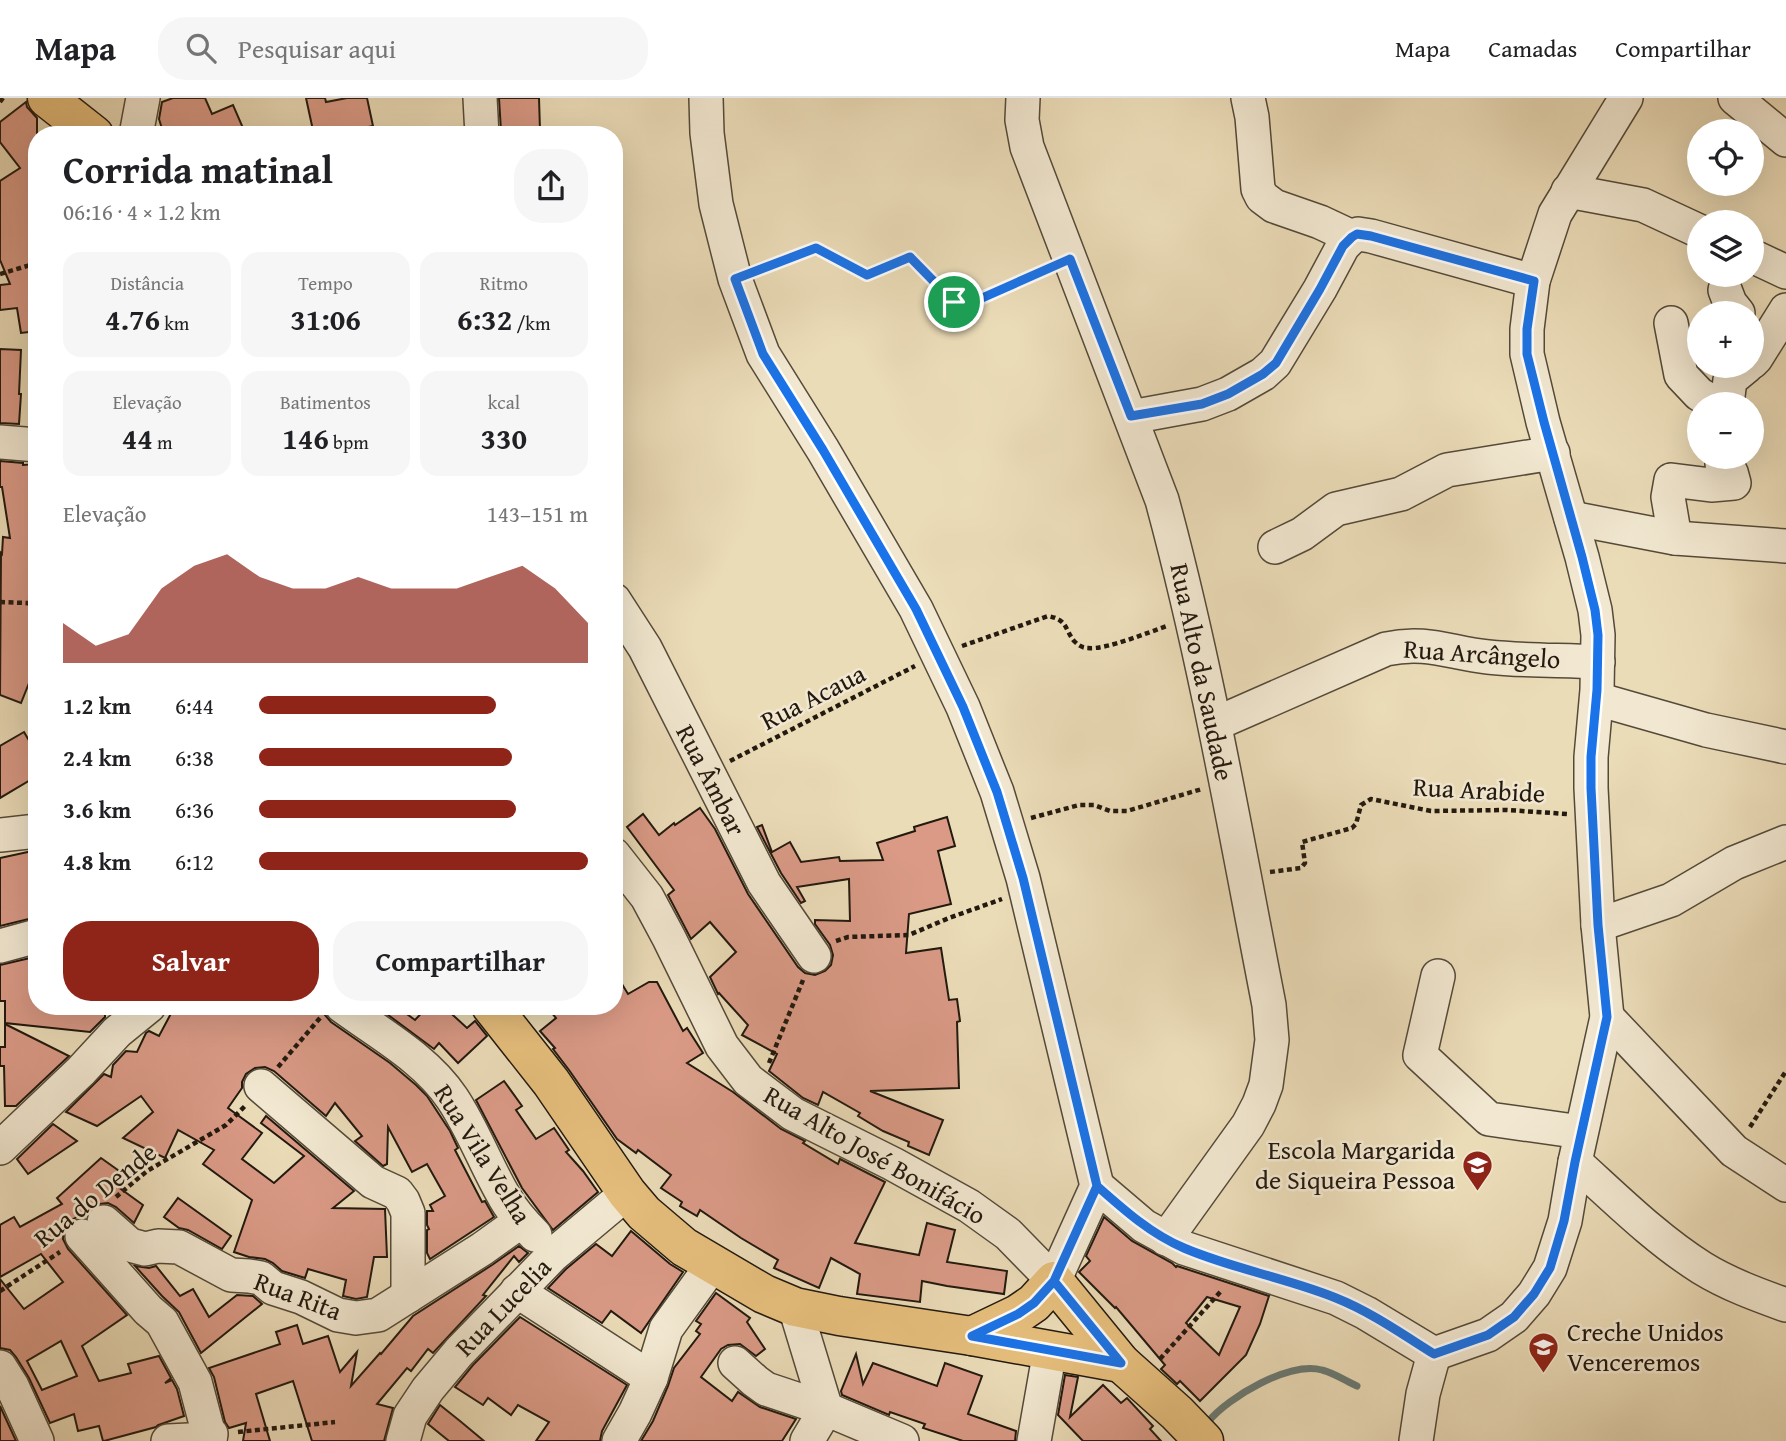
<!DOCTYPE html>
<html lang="pt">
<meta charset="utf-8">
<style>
:root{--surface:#fff;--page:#f6f6f6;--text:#202124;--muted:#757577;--line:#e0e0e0;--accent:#8f2418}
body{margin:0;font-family:"Gentium Book Plus",serif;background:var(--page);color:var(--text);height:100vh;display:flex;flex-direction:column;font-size:26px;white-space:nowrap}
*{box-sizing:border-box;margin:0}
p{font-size:23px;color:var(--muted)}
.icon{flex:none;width:38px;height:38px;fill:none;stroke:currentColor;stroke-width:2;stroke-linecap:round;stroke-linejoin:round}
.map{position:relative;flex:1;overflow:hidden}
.side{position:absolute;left:28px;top:28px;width:595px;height:889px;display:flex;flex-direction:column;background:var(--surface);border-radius:28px;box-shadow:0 7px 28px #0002}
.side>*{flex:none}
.controls{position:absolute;left:1687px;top:21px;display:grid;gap:14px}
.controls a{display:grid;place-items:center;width:77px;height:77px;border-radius:50%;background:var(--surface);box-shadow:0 7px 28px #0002;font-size:35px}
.pin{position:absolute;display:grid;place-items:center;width:60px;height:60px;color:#fff;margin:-30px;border:4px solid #fff;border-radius:50%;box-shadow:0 2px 7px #0007}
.round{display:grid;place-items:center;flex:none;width:74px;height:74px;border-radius:28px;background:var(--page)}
.summary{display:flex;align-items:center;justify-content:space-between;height:119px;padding:0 35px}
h1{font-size:38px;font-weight:600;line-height:52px}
.metrics{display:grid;grid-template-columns:repeat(3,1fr);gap:10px;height:119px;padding:7px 35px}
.metrics div{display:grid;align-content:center;border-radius:18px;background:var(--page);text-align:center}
.metrics b{font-size:30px;font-weight:600}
.metrics small{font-size:19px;font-weight:400}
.metrics p{font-size:19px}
.chart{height:196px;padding:14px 35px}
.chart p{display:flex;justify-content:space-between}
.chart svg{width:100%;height:126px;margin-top:7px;fill:var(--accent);opacity:.7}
.button{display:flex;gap:14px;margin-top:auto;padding:14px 35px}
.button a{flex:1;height:80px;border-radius:28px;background:var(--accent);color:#fff;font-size:28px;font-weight:600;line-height:80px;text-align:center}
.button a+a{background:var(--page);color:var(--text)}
ul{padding:0 35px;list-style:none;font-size:23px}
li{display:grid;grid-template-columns:112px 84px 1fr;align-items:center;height:52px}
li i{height:18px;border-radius:9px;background:var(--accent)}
header{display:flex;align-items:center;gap:42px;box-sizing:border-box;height:98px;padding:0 35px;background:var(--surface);border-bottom:2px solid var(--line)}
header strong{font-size:33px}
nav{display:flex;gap:38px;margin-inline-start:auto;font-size:24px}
.search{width:490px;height:63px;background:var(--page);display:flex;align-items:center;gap:18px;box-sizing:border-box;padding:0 24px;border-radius:28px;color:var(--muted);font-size:26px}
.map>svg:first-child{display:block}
</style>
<header>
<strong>Mapa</strong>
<div class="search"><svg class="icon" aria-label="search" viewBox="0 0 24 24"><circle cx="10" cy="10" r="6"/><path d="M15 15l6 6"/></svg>Pesquisar aqui</div>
<nav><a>Mapa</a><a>Camadas</a><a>Compartilhar</a></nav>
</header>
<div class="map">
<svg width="1786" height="1343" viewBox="0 0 1786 1343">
<rect width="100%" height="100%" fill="#ebdcb8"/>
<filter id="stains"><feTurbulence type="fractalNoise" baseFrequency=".00286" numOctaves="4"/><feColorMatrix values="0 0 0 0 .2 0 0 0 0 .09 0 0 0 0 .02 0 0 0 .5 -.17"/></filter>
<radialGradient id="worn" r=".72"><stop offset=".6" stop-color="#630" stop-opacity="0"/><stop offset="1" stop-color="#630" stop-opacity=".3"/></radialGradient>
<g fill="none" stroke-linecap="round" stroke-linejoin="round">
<path stroke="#6a7a73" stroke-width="7" d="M1208,1324C1228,1299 1290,1263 1322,1272C1334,1275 1346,1283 1357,1288"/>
</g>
<g fill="#da9a86" stroke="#22190f" stroke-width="2" fill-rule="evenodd">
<polygon points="173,0 205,0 212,16 233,7 243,30 227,37 164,37 159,21 162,4"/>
<polygon points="306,0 325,0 326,4 347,0 367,0 373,28 330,37 314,37"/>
<polygon points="499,0 539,0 540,32 501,33"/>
<polygon points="26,4 27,9 37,20 37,233 21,235 17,210 0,212 0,187 10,186 0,162 0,83 20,70 0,44 0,24"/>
<polygon points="0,251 21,252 19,296 21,296 19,326 0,325"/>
<polygon points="0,363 23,365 23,367 37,366 37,565 21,605 0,597 1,455 2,456 3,439 10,440 2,389 0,389"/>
<polygon points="24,634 37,656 37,678 0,700 0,648"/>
<polygon points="700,710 715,731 748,796 798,869 805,875 815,877 825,873 831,867 833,857 830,847 815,826 815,822 850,823 849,781 797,789 805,803 801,805 781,775 757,729 762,727 772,754 790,744 801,764 839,759 840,763 883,762 877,745 915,733 914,729 947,719 955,748 938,753 951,806 909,816 906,855 941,850 949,902 957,901 960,923 957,924 959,990 870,993 943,1022 929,1057 908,1048 909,1044 883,1033 858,1018 860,1015 823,994 818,1007 803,1000 769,973 777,956 742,937 748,927 719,895 718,896 710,879 736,854 710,824 691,841 668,797 674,792 627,729 643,716 659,737 674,725 675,727"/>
<polygon points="37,752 37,819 0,828 0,760"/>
<polygon points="30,860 32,879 37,879 37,908 105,916 105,919 90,934 5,925 5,903 0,903 0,867"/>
<polygon points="614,873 628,896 649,884 657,884 683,933 687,930 703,955 687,965 733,994 781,1031 805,1043 803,1045 838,1066 840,1061 885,1084 855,1145 919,1157 927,1125 955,1132 947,1164 1007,1173 1004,1196 947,1188 922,1183 920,1204 857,1196 860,1176 831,1160 819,1190 774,1170 778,1162 741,1140 700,1112 697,1118 680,1108 682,1104 661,1090 671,1077 638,1052 636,1055 617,1041 569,972 553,951 555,950 540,933 556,920 546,908 614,908"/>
<polygon points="175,908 323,908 325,917 331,924 390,965 416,987 427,998 450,1033 458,1050 455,1052 482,1104 485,1103 494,1119 430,1161 427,1155 427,1132 429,1131 427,1127 427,1113 433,1113 430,1107 445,1098 427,1066 412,1074 388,1029 387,1066 383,1068 355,1043 362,1038 335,1005 326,1018 274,973 265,969 255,970 246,976 242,984 242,990 228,1010 262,1035 242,1061 274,1085 304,1058 261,1025 266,1018 354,1093 333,1110 385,1111 387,1159 374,1159 367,1199 356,1201 343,1198 346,1182 308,1171 305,1180 282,1173 273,1165 265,1161 249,1159 234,1154 252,1102 203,1066 214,1052 178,1032 165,1060 123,1040 153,1014 141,998 97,1028 66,1014 104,976 111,979 113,967 126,953 137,954 146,935 149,933 159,938"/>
<polygon points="376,908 396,908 415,922 428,908 443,908 467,930 475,923 487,938 458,965 439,945 434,951"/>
<polygon points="5,926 69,958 16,1008 5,1008 4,968 0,968 0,949 5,949"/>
<polygon points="504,983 522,1008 516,1012 536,1041 554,1030 569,1052 566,1054 583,1073 598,1094 553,1132 522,1090 476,1002"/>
<polygon points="53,1026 77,1043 28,1076 17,1061"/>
<path d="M101,1060L122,1075L114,1086L143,1107L134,1125L116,1109L108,1105L99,1106L90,1111L85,1119H77L70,1123L64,1131L63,1141L68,1151L127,1217L82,1248L99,1283L131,1275L128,1266L159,1258L171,1280L165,1285L172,1282L177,1291L184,1318L158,1327L156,1329L104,1343H103L99,1328L78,1333L74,1316L50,1325L29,1280L16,1259L10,1252L0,1250V1181L24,1211L63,1184L41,1156L0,1179V1127L14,1119L20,1129L62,1106L57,1100ZM61,1243L77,1278L42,1292L27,1263Z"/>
<polygon points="178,1100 231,1138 222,1151 188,1132 179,1130 164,1119"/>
<path d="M1104,1119L1132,1143L1172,1165L1176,1169L1177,1168L1269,1198L1260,1226L1246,1257L1200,1303L1180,1283L1177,1286L1161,1271L1165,1267L1116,1209L1115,1210L1079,1174L1090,1163L1086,1158ZM1207,1199L1240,1209L1219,1257L1186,1225Z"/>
<polygon points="631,1133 670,1166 683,1174 641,1235 611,1213 602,1225 548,1190 566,1171 596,1146 612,1158"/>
<polygon points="519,1148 528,1155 519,1164 514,1158 483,1197 486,1198 433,1255 428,1251 411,1273 407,1270 377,1306 393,1310 384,1343 312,1343 293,1283 256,1296 270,1343 243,1343 246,1325 229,1330 225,1324 214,1279 209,1270 280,1246 276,1234 297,1227 303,1246 328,1238 340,1274 357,1254 351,1288 380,1255 381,1256 413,1218 492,1167"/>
<polygon points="135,1168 149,1170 156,1168 180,1198 193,1191 209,1219 237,1197 253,1198 262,1206 201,1255 179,1214 162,1198"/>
<polygon points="716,1195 750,1220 747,1224 765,1251 756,1258 740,1246 728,1247 721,1251 701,1279 732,1303 738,1294 760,1309 796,1321 782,1343 641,1343 653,1323 668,1288 674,1270 700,1236 696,1233 701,1226 696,1223"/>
<polygon points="520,1219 627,1287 602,1333 600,1343 536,1343 549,1324 518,1307 511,1317 488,1300 483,1307 455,1289 473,1267"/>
<polygon points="856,1256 863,1286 873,1265 937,1288 945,1265 982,1278 968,1316 1016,1333 1015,1343 963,1343 923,1330 925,1326 890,1314 889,1317 842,1297 841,1293"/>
<polygon points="1065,1277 1078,1279 1070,1319 1103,1287 1121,1305 1127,1300 1153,1328 1150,1331 1161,1343 1083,1343 1058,1317"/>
<polygon points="440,1307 460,1323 484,1343 449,1343 428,1326"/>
<polygon points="0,1308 16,1343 0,1343"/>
</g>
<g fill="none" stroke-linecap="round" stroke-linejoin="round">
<defs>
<g id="minor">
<polyline points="480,0 482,37"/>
<path d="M1023,0L1022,22L1027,49L1162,402C1207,568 1236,738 1269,907L1272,942L1266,987L1259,1006L1248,1027L1166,1141"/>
<polyline points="1248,0 1252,19 1258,91 1262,99 1274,108 1320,124 1352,139"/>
<polyline points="1735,0 1786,42"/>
<polyline points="136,37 143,0"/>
<polyline points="1568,93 1643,107 1699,133"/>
<polyline points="1752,158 1786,174"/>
<polyline points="1725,192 1730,205 1738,215"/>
<polyline points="1671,225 1681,277 1699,296 1716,306"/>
<polyline points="1752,264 1756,260 1786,212"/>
<polyline points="1727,306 1730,282 1747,268"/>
<polyline points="1131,319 1202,306 1228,296 1263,276 1275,265 1320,191 1343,148 1352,139 1358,136 1371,138 1533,183"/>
<polyline points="0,344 37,347"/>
<polyline points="1571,420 1675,440 1786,448"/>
<polyline points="1675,440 1668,399 1671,382 1711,387 1734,385 1731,374 1722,366 1722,359"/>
<polyline points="1275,449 1302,436 1336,411 1401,396 1447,372 1553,355"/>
<polyline points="614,502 645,550 764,785 814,858"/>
<polyline points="1597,601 1706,632 1786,649"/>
<path d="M1215,626L1386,551C1426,542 1450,555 1488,559C1525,563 1562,562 1598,564"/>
<polyline points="0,737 37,733"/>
<polyline points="614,757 647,799 669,840 722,948 748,982 793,1016 893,1066 969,1108 1008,1136 1054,1183 1097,1088 1023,780 997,694 963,609 916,511 823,352 763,256 735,181 716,106 707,35 706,0"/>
<polyline points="1598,827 1671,802 1734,765 1786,744"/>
<polyline points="0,848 37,838"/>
<polyline points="1438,878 1420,957 1489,1021 1581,1034"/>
<path d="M342,908C380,936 426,961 452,1000C473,1031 486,1068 505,1100C513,1114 524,1126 535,1137"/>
<polyline points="1607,919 1734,1053 1786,1087"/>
<polyline points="261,988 373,1084 397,1095 403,1103 408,1115 408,1198"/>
<polyline points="0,1050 81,973 117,934 149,908"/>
<path d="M1575,1064C1616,1101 1656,1141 1702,1170C1728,1186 1758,1197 1786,1207"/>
<polyline points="1097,1088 1144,1128 1184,1150 1336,1200 1366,1215 1434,1256"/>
<polyline points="104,1124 130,1147 145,1151 158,1148 179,1149 231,1177 249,1178 261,1180 273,1190 301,1199 338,1217 356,1220 378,1217 482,1151 521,1123"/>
<polyline points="82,1138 148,1212 162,1224 195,1284 210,1341"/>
<polyline points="517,1193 651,1280"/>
<polyline points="795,1209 826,1311"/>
<polyline points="1434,1256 1488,1237 1514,1219 1534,1196 1550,1170 1565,1123 1575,1064 1607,919 1598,827 1591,690 1591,659 1597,592 1598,537 1595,512 1582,459 1543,324 1527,256 1527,231 1533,183 1555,116 1626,0"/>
<polyline points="735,1265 755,1283 766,1291 826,1311 902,1343"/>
<polyline points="0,1269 12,1288 37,1343"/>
<polyline points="168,1343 210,1341 211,1336"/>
<polyline points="403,1343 410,1318 428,1291 459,1254 553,1157 627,1095"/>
<polyline points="619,1343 635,1315 651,1280 666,1231 713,1166"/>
<polyline points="807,1343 826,1311"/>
<polyline points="1034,1343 1050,1252"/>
<polyline points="1416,1343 1423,1296 1434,1256"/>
</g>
<g id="major">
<polyline points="47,0 94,37"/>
<polyline points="491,908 551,984 627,1095 644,1115 684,1149 764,1196 795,1209 839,1218 972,1238 1121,1265"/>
<polyline points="972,1238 1018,1216 1034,1205 1054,1183 1121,1265 1177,1315 1204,1343"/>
</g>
</defs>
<use href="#minor" stroke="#544a39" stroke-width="36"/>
<use href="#major" stroke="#22190f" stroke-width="41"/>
<g stroke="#22190f" stroke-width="4.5" stroke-dasharray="5 3.5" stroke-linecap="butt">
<polyline points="0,4 3,0"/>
<polyline points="443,37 456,35"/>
<polyline points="759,172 816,151 867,177 910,159 954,204 959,207 965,207 1047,172"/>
<polyline points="0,176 37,165"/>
<polyline points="0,504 27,505 37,508"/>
<path d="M962,548L1048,518C1068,522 1064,530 1074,543C1078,547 1082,550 1088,550C1106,552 1149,534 1167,528"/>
<polyline points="730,663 915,568"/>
<polyline points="1031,720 1079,707 1094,707 1110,713 1127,713 1202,691"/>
<polyline points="1270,774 1301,770 1305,765 1302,744 1352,730 1356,726 1361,707 1371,701 1431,713 1507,712 1567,716"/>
<polyline points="836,843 848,839 909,837 949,820 1002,801"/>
<polyline points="769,965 803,882"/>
<polyline points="278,969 320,920"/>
<polyline points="1750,1029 1786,973"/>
<polyline points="116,1099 147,1073 226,1027 245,1008"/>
<polyline points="0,1193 60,1154"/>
<polyline points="1160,1261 1222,1192"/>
<polyline points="238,1334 335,1324"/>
</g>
<use href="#minor" stroke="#f2e8d1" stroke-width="33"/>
<use href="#major" stroke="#e6be7c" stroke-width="38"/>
</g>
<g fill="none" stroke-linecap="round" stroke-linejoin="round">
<defs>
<path id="route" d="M954,204L910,159L867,177L816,150L735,181L763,256L823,352L916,511L963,609L997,694L1023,780L1097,1088L1054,1183L1034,1205L1018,1216L972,1238L1121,1265L1054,1183L1097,1088C1124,1112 1151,1136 1184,1150C1233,1171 1287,1180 1336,1200C1371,1214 1402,1236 1434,1256L1488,1237L1514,1219L1534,1196L1550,1170L1564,1123L1575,1064L1607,919L1598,827L1591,690V659L1597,592L1598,537L1595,512L1582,459L1544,324L1527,256V231L1534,183L1371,138L1357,136L1352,139L1343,148L1320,191L1276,265L1263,276L1228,296L1202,306L1131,318L1070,161L973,204L965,207L954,204"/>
</defs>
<use href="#route" stroke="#fff" stroke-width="14"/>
<use href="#route" stroke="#1a73e8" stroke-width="9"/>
</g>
<defs>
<symbol id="school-pin" viewBox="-11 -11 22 30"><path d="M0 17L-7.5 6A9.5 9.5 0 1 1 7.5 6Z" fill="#8f2418" stroke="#f2e8d1"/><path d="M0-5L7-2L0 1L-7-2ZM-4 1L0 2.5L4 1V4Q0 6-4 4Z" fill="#fff"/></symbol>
</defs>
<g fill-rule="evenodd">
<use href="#school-pin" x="1460" y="1050" width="35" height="47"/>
<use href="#school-pin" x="1526" y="1232" width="35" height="47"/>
</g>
<g text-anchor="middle" stroke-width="5" stroke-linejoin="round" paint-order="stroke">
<g font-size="26" fill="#22190f" stroke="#f2e8d1">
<text transform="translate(1482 556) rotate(4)" y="9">Rua Arcângelo</text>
<text transform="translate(1202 574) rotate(78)" y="9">Rua Alto da Saudade</text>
<text transform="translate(813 599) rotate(-27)" y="9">Rua Acaua</text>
<text transform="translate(711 682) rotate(63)" y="9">Rua Âmbar</text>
<text transform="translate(1479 692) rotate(3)" y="9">Rua Arabide</text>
<text transform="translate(483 1056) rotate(58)" y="9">Rua Vila Velha</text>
<text transform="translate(875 1057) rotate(30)" y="9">Rua Alto José Bonifácio</text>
<text transform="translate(95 1097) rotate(-39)" y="9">Rua do Dende</text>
<text transform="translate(298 1198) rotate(21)" y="9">Rua Rita</text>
<text transform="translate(503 1209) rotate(-46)" y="9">Rua Lucelia</text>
</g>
<g font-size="26" fill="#22190f" stroke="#f2e8d1" text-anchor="end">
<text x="1455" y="1061">Escola Margarida<tspan x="1455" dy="30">de Siqueira Pessoa</tspan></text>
<text x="1567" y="1243" text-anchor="start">Creche Unidos<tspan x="1567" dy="30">Venceremos</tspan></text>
</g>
</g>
<rect width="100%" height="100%" filter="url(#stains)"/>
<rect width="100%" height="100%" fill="url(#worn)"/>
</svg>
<div class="controls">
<a><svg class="icon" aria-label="locate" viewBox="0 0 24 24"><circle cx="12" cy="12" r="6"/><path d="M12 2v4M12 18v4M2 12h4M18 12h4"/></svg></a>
<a><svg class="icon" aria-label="layers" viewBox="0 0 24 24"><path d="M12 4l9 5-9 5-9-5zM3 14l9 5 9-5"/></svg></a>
<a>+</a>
<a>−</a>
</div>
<div class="pin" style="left:954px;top:204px;background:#1e9e55"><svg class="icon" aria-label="arrive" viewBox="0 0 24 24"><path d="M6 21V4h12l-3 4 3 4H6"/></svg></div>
<section class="side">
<div class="summary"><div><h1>Corrida matinal</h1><p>06:16 · 4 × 1.2 km</p></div><a class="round"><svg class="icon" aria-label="share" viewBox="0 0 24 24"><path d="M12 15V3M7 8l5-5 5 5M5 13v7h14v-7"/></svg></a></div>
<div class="metrics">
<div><p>Distância</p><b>4.76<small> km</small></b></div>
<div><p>Tempo</p><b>31:06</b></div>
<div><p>Ritmo</p><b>6:32<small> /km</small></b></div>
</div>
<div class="metrics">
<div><p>Elevação</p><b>44<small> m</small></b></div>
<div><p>Batimentos</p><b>146<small> bpm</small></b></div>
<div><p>kcal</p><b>330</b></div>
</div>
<div class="chart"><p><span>Elevação</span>143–151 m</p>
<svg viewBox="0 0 160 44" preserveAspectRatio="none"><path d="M0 44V30L10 38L20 34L30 18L40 10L50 6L60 14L70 18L80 18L90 14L100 18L110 18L120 18L130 14L140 10L150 18L160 30V44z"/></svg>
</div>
<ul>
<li><b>1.2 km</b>6:44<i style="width:72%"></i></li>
<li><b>2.4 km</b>6:38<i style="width:77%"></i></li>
<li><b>3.6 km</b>6:36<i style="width:78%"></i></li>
<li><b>4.8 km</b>6:12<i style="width:100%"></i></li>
</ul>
<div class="button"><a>Salvar</a><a>Compartilhar</a></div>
</section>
</div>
